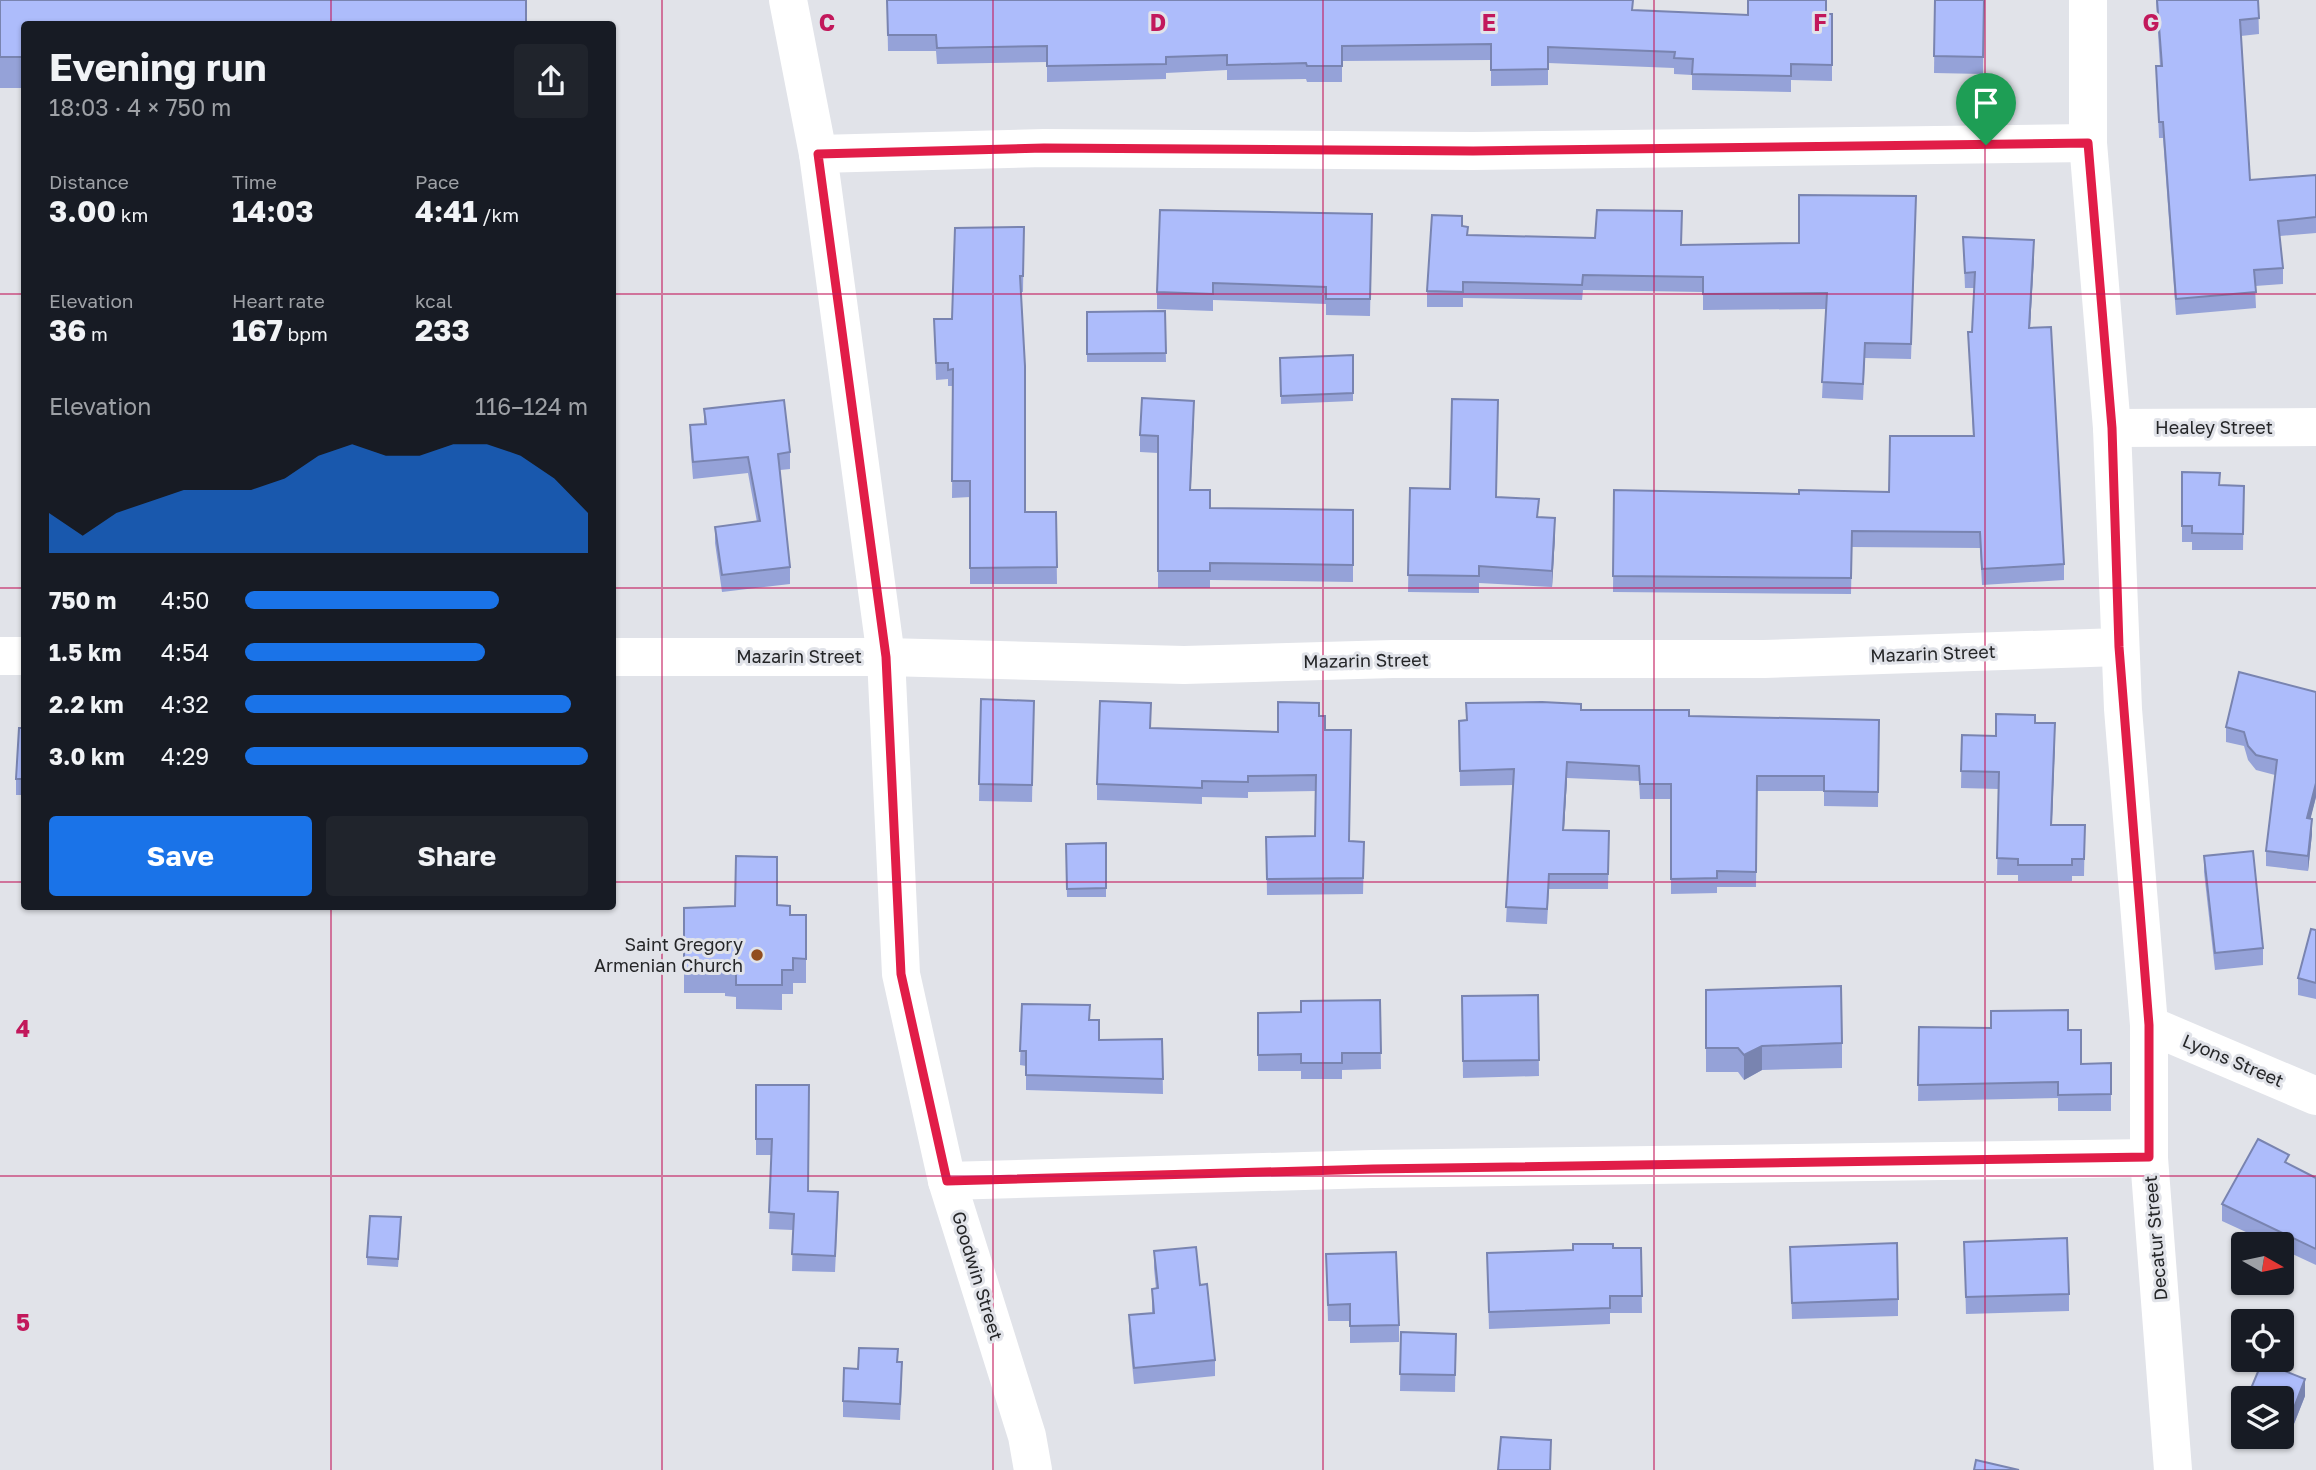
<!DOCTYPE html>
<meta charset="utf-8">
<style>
:root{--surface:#171b24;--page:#20242c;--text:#f1f3f6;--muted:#9ea1a6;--accent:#1a73e8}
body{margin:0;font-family:"Golos Text",sans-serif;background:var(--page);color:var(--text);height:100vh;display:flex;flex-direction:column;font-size:26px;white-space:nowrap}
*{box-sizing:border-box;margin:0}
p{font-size:23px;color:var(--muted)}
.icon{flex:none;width:38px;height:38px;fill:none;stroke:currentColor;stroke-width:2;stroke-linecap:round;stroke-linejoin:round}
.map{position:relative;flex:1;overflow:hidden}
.drawer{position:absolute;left:21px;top:21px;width:595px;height:889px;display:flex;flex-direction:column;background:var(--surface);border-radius:7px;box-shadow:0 2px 5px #0004}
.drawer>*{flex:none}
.needle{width:46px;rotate:99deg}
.tools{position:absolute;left:2231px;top:1232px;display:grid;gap:14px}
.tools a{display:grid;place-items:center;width:63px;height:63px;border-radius:7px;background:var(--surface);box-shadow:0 2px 5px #0004;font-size:35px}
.pin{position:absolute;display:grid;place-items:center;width:60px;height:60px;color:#fff;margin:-72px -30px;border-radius:50% 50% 50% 0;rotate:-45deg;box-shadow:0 0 7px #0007}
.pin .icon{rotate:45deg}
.round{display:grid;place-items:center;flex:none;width:74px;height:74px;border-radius:7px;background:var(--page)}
.overview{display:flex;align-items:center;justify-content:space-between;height:119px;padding:0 28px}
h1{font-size:38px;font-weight:700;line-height:52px}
.metrics{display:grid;grid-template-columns:repeat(3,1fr);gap:10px;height:119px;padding:7px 28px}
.metrics div{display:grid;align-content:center}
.metrics b{font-size:30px;font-weight:700}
.metrics small{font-size:19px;font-weight:400}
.metrics p{font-size:19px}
.chart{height:196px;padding:14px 28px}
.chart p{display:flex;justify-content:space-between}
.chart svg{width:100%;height:126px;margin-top:7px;fill:var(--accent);opacity:.7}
.button{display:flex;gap:14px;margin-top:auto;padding:14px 28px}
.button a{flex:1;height:80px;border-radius:7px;background:var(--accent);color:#fff;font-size:28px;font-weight:700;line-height:80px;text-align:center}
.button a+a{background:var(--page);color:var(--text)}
ul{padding:0 28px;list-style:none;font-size:23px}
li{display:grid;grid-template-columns:112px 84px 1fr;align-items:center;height:52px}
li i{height:18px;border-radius:9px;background:var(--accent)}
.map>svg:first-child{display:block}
</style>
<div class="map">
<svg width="2316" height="1470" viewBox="0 0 2316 1470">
<rect width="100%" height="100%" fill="#e1e3e9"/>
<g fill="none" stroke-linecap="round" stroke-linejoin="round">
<g stroke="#fff" stroke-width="38">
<polyline points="2088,0 2088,143 2112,428 2123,709 2149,1025 2149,1158 2173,1470"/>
<polyline points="818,154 1044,148 1473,151 2088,143"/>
<polyline points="2112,428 2316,427"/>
<polyline points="0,656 24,656"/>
<polyline points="612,657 886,657 1184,665 1393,659 1764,659 2119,647"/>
<polyline points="2149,1025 2316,1096"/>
<polyline points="947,1181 1373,1169 2149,1158"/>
</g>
<polyline stroke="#fff" stroke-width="38" points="788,0 818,154 886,657 901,974 947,1181 1027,1436 1033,1470"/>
</g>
<g fill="#95a2d8">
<polygon points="0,0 24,24 24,88 0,88"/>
<polygon points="887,0 1633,0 1633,11 1748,15 1832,14 1832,81 1791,80 1791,92 1692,90 1692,75 1674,74 1674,68 1548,63 1548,85 1491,86 1491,60 1342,61 1342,82 1307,82 1306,79 1227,80 1227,70 1166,73 1166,79 1047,82 1047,62 937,64 936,51 888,51"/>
<polygon points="1935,0 1984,0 1983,74 1934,73"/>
<polygon points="2156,0 2258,0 2259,34 2241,36 2250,180 2316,175 2316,233 2280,236 2283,268 2283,284 2255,286 2256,308 2176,315 2163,138 2159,138 2156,66 2160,66"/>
<polygon points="1916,212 1911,359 1865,358 1863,400 1822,398 1826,309 1703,310 1703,292 1583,290 1582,300 1463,298 1463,307 1427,307 1427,291 1462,226 1468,235 1681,245 1799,243"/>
<polygon points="1372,214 1370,316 1326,315 1326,304 1213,300 1213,311 1157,309 1157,292"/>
<polygon points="1024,227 1023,292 1021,292 1025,512 1056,512 1057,584 970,584 970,497 952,498 953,386 948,386 948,379 936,380 934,319 952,319"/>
<polygon points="1963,237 2034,256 2030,328 2064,564 2064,580 1982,585 1980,548 1852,547 1851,594 1613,592 1614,490 1799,494 1889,492 1973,436 1968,332 1972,332 1974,288 1965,288"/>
<polygon points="1165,311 1166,362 1087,362 1087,312"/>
<polygon points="1353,355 1353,401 1281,404 1280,358"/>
<polygon points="704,409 790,452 790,469 780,470 790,567 790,584 722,592 715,543 715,527 757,522 748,473 693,479 690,442 690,425 704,424"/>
<polygon points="1194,417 1190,490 1210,508 1353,510 1353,582 1210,580 1210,588 1158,588 1158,453 1140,452 1140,435"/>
<polygon points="2182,472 2220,485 2244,486 2243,550 2192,550 2192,542 2182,542"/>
<polygon points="1410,488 1496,498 1539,517 1555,535 1552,587 1479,583 1479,593 1408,592"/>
<polygon points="2316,692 2316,797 2310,819 2312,834 2308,871 2266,866 2266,851 2275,775 2256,770 2248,760 2244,746 2226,742 2226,727"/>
<polygon points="981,699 1034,701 1032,802 979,801"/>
<polygon points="1466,703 1581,710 1689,716 1879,720 1878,807 1824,806 1824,791 1757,791 1756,887 1717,887 1717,893 1671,894 1671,799 1640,799 1639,781 1567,778 1564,830 1609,831 1608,889 1549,889 1547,924 1506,922 1513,785 1460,786 1459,721 1466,720"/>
<polygon points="1319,716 1325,730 1349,841 1364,857 1363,894 1267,895 1266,837 1315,836 1316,791 1248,792 1248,798 1202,797 1202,804 1097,800 1097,784 1151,728 1278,732"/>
<polygon points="2035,723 2055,740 2052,825 2085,825 2084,876 2072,876 2072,881 2018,881 2018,875 1997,875 1999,789 1961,788 1962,735 1996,736"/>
<polygon points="24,728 24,795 16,795 16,779"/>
<polygon points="1106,843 1106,897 1067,897 1066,844"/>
<polygon points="2204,856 2263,948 2263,965 2215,970 2204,872"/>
<polygon points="777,905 790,915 806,915 806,983 793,983 793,994 782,994 782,1010 736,1009 736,997 725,996 725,993 684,993 684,908"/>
<polygon points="2316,930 2316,999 2298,995 2298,978"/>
<polygon points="1706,990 1842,1043 1842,1068 1762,1070 1744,1080 1738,1072 1706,1072"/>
<polygon points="1538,995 1539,1076 1463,1078 1462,996"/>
<polygon points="1380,1000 1381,1069 1342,1070 1342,1079 1301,1079 1301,1071 1258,1071 1258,1013 1301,1012"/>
<polygon points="1022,1004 1090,1020 1099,1040 1162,1039 1163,1094 1026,1090 1026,1066 1020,1065"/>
<polygon points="1919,1027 2068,1030 2081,1064 2111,1063 2111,1111 2058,1111 2058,1098 1918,1101"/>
<polygon points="756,1085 808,1191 838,1209 835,1272 792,1271 793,1230 769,1229 772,1155 756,1155"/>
<polygon points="2289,1164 2316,1178 2316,1265 2282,1249 2282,1244 2272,1244 2222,1221 2222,1204"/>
<polygon points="401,1226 398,1267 367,1265 367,1257"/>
<polygon points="1964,1242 2069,1294 2069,1311 1966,1314"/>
<polygon points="1790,1247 1898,1299 1898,1316 1792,1319"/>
<polygon points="1613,1248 1641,1248 1642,1313 1610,1313 1610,1324 1489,1329 1487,1253"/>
<polygon points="1154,1251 1200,1285 1215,1360 1215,1376 1134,1384 1129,1332 1129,1315 1152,1313 1152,1289 1156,1289 1154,1268"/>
<polygon points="1326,1254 1399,1325 1399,1342 1350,1343 1350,1321 1328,1321"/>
<polygon points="1401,1332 1456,1334 1455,1392 1400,1391"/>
<polygon points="898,1362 902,1379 900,1420 843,1417 843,1401 858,1369"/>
<polygon points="2305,1396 2290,1434 2282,1431 2282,1398"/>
</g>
<g fill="#7984b0">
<polygon points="2034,240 2034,256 2029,344 2029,328"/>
<polygon points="1194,401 1194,417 1190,506 1190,490"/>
<polygon points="1555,518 1555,535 1552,587 1552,571"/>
<polygon points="2055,723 2055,740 2051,842 2051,825"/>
<polygon points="1567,762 1567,778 1563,845 1563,830"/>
<polygon points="2316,783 2316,797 2307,833 2307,818"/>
<polygon points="2312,819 2312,834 2308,871 2308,856"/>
<polygon points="1762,1046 1762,1070 1744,1080 1744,1055"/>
<polygon points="2305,1379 2305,1396 2290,1434 2290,1418"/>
</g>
<g fill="#adbcfb" stroke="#7984b0" stroke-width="2">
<polygon points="0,0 526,0 526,24 24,24 24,57 0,57"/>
<polygon points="887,0 1633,0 1632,10 1748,15 1748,0 1826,0 1826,14 1832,14 1832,65 1791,64 1791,76 1692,74 1693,59 1674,58 1675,52 1548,47 1548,69 1491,70 1491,44 1342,46 1342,66 1307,66 1306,63 1227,65 1227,55 1166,57 1166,64 1047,66 1047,46 937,48 936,35 888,35"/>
<polygon points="1935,0 1984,0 1983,57 1934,56"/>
<polygon points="2157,0 2258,0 2259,18 2240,20 2250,180 2316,175 2316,217 2278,221 2283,268 2254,270 2256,292 2176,299 2163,122 2159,122 2156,66 2162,66"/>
<polygon points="1799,195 1916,196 1911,344 1865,343 1863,384 1822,382 1827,293 1703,294 1703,277 1583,275 1582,285 1463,282 1463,292 1427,291 1432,215 1462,216 1462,226 1468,227 1467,235 1595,238 1597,210 1682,211 1681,245 1799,243"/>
<polygon points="1160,210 1372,214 1370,299 1326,299 1326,287 1213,283 1213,294 1157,292"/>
<polygon points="1024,227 1023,276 1020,276 1025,366 1025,512 1056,512 1057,567 970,568 970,481 952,481 953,369 948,370 948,363 936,363 934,319 952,319 955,228"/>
<polygon points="1963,237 2034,240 2029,328 2051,327 2064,564 1982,569 1980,532 1852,531 1851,578 1613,576 1614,490 1799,494 1799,490 1889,492 1890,436 1974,436 1968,332 1972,332 1975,272 1965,273"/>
<polygon points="1165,311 1166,353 1087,354 1087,312"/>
<polygon points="1353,355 1353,393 1281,396 1280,358"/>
<polygon points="1142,398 1194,401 1190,490 1210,490 1210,508 1353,510 1353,565 1210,563 1210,571 1158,571 1158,436 1140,435"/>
<polygon points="1452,399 1498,400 1496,497 1539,499 1537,517 1555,518 1552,571 1479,566 1479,576 1408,575 1410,488 1450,489"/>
<polygon points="784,400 790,452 778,454 790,567 722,575 715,527 760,521 748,457 693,462 690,425 706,424 704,409"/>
<polygon points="2182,472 2220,473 2219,485 2244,486 2243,534 2192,533 2192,526 2182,526"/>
<polygon points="2239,672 2316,692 2316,783 2307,818 2312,819 2308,856 2266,851 2277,760 2256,755 2248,746 2244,732 2226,727"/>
<polygon points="981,699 1034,701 1032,785 979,784"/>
<polygon points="1100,701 1151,703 1150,728 1278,732 1278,702 1319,703 1319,716 1325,716 1325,730 1351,730 1349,841 1364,842 1363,878 1267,879 1266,837 1315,836 1316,775 1248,776 1248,782 1202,781 1202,788 1097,784"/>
<polygon points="1542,702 1581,704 1581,710 1689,710 1689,716 1879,720 1878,792 1824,791 1824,776 1757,776 1756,872 1717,871 1717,878 1671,879 1671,784 1640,784 1639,766 1567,762 1563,830 1609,831 1608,874 1549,874 1547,909 1506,907 1514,769 1460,771 1459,721 1467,720 1466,703"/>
<polygon points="1996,714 2035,715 2035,723 2055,723 2051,825 2085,825 2084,859 2072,859 2072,865 2018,865 2018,859 1997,858 1999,772 1961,771 1962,735 1996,736"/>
<polygon points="19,728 24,728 24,779 16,779"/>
<polygon points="1106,843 1106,888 1067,889 1066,844"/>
<polygon points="2253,851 2263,948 2215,953 2204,856"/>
<polygon points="736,856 777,857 777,905 790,906 790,915 806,915 806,959 793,958 793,970 782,970 782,985 736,985 736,973 725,972 725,969 684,969 684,908 735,906"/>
<polygon points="2311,929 2316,930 2316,983 2298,978"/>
<polygon points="1841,986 1842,1043 1762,1046 1744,1055 1738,1048 1706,1048 1706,990"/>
<polygon points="1538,995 1539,1060 1463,1061 1462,996"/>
<polygon points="1380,1000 1381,1053 1342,1053 1342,1063 1301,1063 1301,1054 1258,1055 1258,1013 1301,1012 1301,1001"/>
<polygon points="1022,1004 1090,1005 1089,1020 1099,1020 1099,1040 1162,1039 1163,1079 1026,1075 1026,1051 1020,1051"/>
<polygon points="2068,1010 2068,1030 2081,1030 2081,1064 2111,1063 2111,1094 2058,1095 2058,1082 1918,1085 1919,1027 1991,1028 1991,1011"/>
<polygon points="756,1085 809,1085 808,1191 838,1192 835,1256 792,1254 794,1214 769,1212 772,1139 756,1139"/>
<polygon points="2258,1139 2289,1155 2285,1162 2316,1178 2316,1249 2222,1204"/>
<polygon points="370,1216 401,1217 398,1259 367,1257"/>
<polygon points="2067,1238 2069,1294 1966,1297 1964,1242"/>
<polygon points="1897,1243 1898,1299 1792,1303 1790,1247"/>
<polygon points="1573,1244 1613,1244 1613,1248 1641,1248 1642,1296 1610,1296 1610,1308 1489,1312 1487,1253 1573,1250"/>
<polygon points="1196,1247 1200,1285 1207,1284 1215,1360 1134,1368 1129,1315 1154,1313 1152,1289 1158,1288 1154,1251"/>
<polygon points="1396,1252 1399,1325 1350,1326 1350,1304 1328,1305 1326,1254"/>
<polygon points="1401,1332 1456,1334 1455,1375 1400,1374"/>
<polygon points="859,1348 898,1349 897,1362 902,1362 900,1404 843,1401 844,1368 858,1369"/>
<polygon points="2262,1362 2305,1379 2290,1418 2282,1415 2282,1398 2247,1398"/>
<polygon points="1501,1437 1551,1440 1550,1470 1498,1470"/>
<polygon points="1976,1460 2019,1470 1974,1470"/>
</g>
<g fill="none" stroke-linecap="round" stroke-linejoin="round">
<defs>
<polygon id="route" points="2088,143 2112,428 2119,647 2149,1025 2149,1157 1373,1169 947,1181 901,974 886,657 818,154 1044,148 1473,151"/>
</defs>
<use href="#route" stroke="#fff" stroke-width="14"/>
<use href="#route" stroke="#e11d48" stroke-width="9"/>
</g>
<path fill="none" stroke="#c2185b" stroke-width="2" stroke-opacity="0.55" d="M331,0V24M662,0V1470M993,0V1470M1323,0V1470M1654,0V1470M1985,0V1470M0,294H24M612,294H2316M0,588H24M612,588H2316M0,882H24M612,882H2316M331,906V1470M0,1176H2316"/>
<circle fill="#914d20" stroke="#e1e3e9" stroke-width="2.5" cx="757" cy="955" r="7"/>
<g text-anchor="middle" stroke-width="6" stroke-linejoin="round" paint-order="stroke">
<g font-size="18" fill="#252628" stroke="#e1e3e9">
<text x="2214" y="434">Healey Street</text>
<text transform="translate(1933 654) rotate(-2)" y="6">Mazarin Street</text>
<text x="799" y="663">Mazarin Street</text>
<text transform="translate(1366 661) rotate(-1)" y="6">Mazarin Street</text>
<text transform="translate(2233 1061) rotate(23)" y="6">Lyons Street</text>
<text transform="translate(2156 1238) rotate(-95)" y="6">Decatur Street</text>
<text transform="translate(977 1276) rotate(73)" y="6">Goodwin Street</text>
</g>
<g font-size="18" fill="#252628" stroke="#e1e3e9" text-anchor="end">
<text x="743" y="951">Saint Gregory<tspan x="743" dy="21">Armenian Church</tspan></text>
</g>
</g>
<g font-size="23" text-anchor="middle" font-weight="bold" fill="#c2185b" stroke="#e1e3e9" stroke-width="6" stroke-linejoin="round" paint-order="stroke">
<text x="827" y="31">C</text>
<text x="1158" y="31">D</text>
<text x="1489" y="31">E</text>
<text x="1820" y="31">F</text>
<text x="2151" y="31">G</text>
<text x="23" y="1037">4</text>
<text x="23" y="1331">5</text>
</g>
</svg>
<div class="tools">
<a><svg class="needle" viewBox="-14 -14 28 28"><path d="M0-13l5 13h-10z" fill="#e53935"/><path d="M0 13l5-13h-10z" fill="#9ea1a6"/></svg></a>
<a><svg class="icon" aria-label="locate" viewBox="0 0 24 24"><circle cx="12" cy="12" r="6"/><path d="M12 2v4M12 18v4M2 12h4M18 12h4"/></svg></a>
<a><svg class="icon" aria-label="layers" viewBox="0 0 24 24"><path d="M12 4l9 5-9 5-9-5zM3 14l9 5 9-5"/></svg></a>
</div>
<div class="pin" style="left:1986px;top:145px;background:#1e9e55"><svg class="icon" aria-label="arrive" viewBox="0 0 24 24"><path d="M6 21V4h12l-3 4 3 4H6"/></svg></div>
<section class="drawer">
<div class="overview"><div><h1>Evening run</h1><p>18:03 · 4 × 750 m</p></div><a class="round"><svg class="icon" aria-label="share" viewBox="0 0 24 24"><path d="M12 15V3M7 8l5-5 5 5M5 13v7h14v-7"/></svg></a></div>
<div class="metrics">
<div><p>Distance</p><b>3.00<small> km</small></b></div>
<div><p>Time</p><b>14:03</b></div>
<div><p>Pace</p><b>4:41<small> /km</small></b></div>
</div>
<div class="metrics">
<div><p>Elevation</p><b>36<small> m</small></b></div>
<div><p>Heart rate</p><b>167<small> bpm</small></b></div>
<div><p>kcal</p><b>233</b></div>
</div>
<div class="chart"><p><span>Elevation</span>116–124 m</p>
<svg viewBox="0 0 160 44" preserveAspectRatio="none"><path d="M0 44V30L10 38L20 30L30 26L40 22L50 22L60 22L70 18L80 10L90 6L100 10L110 10L120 6L130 6L140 10L150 18L160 30V44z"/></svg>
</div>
<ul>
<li><b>750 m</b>4:50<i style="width:74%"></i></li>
<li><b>1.5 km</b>4:54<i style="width:70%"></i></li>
<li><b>2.2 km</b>4:32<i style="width:95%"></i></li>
<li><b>3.0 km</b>4:29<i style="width:100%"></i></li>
</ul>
<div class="button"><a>Save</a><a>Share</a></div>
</section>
</div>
